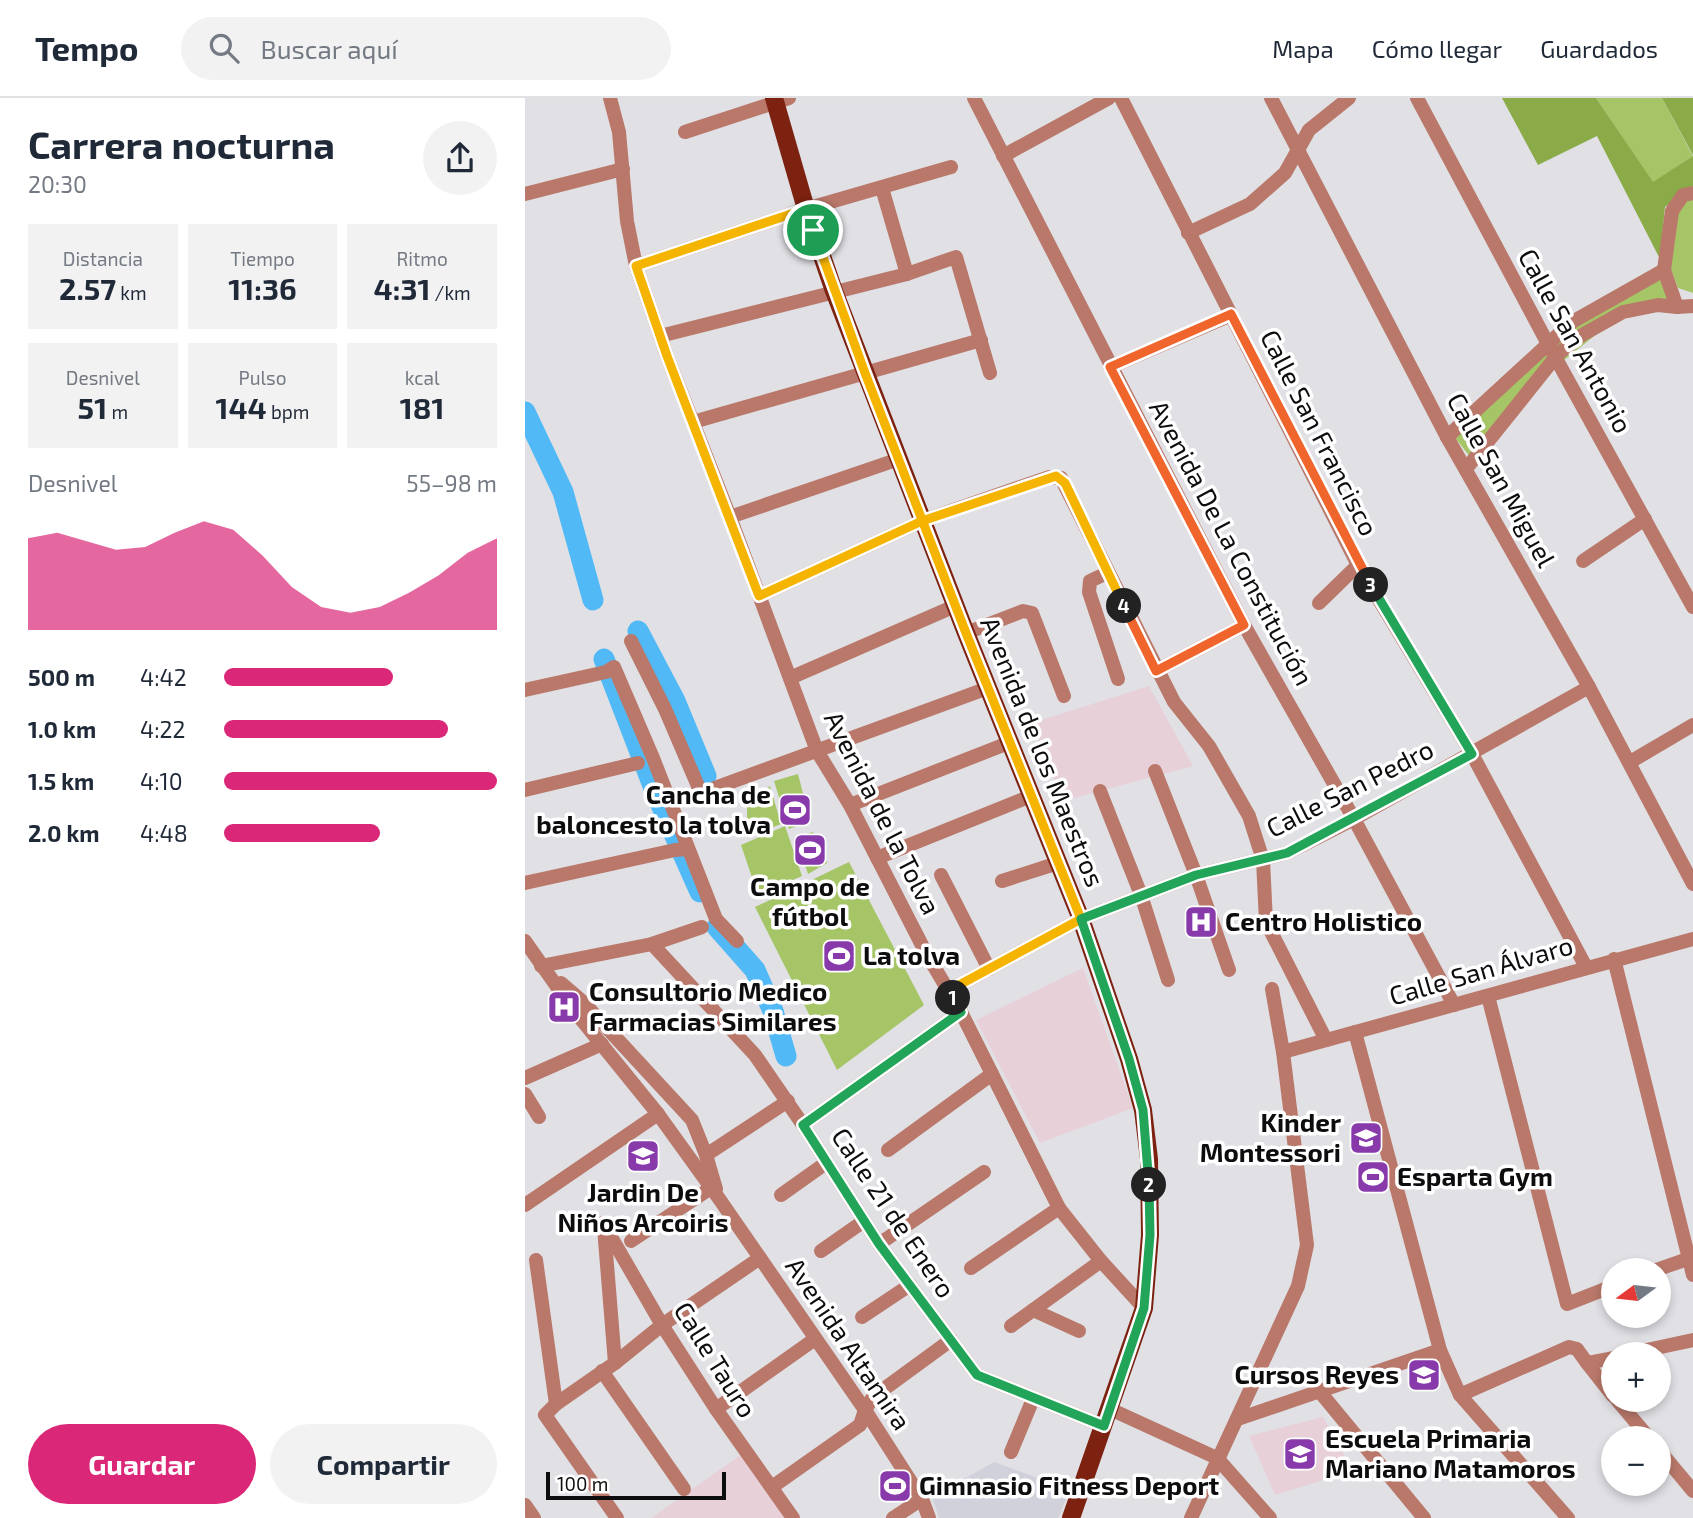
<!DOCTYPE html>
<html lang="es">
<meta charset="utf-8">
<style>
:root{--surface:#fff;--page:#f2f2f3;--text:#1f2937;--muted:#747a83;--line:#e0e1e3;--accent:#db2777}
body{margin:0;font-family:"Exo 2",sans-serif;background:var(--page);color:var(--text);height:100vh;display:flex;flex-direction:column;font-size:26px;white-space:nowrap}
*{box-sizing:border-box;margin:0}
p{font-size:23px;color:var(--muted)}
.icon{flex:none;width:38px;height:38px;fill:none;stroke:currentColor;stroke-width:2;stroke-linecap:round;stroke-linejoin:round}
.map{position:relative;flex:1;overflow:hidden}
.details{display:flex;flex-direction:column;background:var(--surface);width:525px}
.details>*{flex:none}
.needle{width:46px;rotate:255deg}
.fabs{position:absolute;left:1076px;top:1160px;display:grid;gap:14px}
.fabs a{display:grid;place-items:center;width:70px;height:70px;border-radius:50%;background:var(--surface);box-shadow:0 4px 10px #0003;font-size:35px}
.scale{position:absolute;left:21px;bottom:18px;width:180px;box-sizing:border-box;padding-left:7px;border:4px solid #0d0d0f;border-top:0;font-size:19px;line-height:24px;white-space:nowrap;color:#0d0d0f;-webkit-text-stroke:5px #fff;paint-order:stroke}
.pin{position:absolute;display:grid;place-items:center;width:60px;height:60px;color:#fff;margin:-30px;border:4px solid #fff;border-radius:50%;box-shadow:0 2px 7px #0007}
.km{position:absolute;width:35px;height:35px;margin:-18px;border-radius:50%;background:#222;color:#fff;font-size:19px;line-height:35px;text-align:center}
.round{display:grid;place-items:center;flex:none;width:74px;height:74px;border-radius:37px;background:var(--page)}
.summary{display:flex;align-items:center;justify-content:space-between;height:119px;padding:0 28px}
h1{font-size:38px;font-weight:700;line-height:52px}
.metrics{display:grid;grid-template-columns:repeat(3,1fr);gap:10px;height:119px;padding:7px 28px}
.metrics div{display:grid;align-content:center;border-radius:0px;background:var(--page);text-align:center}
.metrics b{font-size:30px;font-weight:700}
.metrics small{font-size:19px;font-weight:400}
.metrics p{font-size:19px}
.chart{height:196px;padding:14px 28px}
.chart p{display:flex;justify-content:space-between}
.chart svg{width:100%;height:126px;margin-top:7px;fill:var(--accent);opacity:.7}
.cta{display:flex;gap:14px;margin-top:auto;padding:14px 28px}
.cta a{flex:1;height:80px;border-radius:42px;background:var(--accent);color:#fff;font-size:28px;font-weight:700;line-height:80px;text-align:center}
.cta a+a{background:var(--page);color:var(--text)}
ul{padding:0 28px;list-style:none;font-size:23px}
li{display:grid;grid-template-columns:112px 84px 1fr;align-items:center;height:52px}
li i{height:18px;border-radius:9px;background:var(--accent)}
header{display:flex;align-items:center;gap:42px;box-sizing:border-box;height:98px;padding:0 35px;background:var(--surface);border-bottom:2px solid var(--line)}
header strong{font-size:33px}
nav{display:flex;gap:38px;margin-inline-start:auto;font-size:24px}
.search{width:490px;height:63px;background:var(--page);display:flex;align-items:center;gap:18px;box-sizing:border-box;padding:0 24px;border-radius:38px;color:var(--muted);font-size:26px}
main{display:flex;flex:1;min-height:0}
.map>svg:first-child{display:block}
</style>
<header>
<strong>Tempo</strong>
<div class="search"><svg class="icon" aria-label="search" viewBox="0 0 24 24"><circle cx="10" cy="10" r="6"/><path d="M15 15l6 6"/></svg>Buscar aquí</div>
<nav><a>Mapa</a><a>Cómo llegar</a><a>Guardados</a></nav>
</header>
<main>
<section class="details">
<div class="summary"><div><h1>Carrera nocturna</h1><p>20:30</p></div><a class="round"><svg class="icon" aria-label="share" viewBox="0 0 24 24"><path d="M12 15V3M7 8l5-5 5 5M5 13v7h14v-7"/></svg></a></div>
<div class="metrics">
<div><p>Distancia</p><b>2.57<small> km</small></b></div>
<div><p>Tiempo</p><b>11:36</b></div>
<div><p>Ritmo</p><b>4:31<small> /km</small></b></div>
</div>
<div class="metrics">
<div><p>Desnivel</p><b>51<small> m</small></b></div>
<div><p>Pulso</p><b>144<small> bpm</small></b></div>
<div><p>kcal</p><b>181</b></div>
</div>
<div class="chart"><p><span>Desnivel</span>55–98 m</p>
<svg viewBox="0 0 160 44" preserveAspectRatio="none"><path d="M0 44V12L10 10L20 13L30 16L40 15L50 10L60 6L70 9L80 18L90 29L100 36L110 38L120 36L130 31L140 25L150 17L160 12V44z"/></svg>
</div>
<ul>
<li><b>500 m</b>4:42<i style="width:62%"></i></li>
<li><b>1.0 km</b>4:22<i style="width:82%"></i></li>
<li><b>1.5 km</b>4:10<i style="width:100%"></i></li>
<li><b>2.0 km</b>4:48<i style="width:57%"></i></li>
</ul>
<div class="cta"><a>Guardar</a><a>Compartir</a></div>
</section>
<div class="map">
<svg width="1168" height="1420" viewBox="0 0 1168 1420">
<rect width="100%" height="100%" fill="#e0e0e5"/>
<polygon fill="#d1d1db" points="469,1364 545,1392 533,1420 414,1420 407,1399"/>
<g fill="#e8d0d9">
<polygon points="624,588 668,668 538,703 507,625"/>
<polygon points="558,870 608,1010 515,1045 451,922"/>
<polygon points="845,1030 849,1047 836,1050 832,1033"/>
<polygon points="798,1319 828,1373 750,1397 724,1338"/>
<polygon points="217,1356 263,1420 126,1420"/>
</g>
<g fill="#a6c567">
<polygon points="1071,0 1137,0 1168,58 1128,85"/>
<polygon points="1168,101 1168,195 1153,190 1145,169 1150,142 1152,116 1160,103"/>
<polygon points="1139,172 1152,209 1098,215 1033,267 946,360 928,337 1022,246"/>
<polygon points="273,676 285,723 264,731 249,683"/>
<polygon points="245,688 256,726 222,740 222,708"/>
<polygon points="260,728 277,778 233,797 216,747"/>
<polygon points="288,734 302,765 283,776 271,739"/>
<polygon points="324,764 399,907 312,972 230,809"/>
</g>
<g fill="#8baa48">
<polygon points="977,0 1071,0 1128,84 1168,58 1168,88 1140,109 1135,161 1072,38 1013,67"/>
<polygon points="1137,0 1168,0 1168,57"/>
</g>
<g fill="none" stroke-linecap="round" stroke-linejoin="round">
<g stroke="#51baf6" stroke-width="21">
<polyline points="0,314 38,394 68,502"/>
<polyline points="113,533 150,603 181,678"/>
<polyline points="79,561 130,693 175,794"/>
<polyline points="192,829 230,872 248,913 261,958"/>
</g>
<g stroke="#b9786a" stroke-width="14">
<polyline points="85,0 94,34 102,123 111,168 142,258 205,419 292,653 325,707 401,855 436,914 534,1110 576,1163 619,1210"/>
<polyline points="449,0 719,527 829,721 929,907"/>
<polyline points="596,0 833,467 947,656 1061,869"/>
<polyline points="746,0 922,339 1064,589 1168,786"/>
<polyline points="892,0 1023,246 1168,509"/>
<polyline points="160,34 264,0"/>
<polyline points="478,58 584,0"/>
<polyline points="357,90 382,176"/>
<polyline points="1168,95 1158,97 1147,113 1139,172 1152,209 1168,208"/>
<polyline points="0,96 98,71"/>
<polyline points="663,135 725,106 760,75 784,32 824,0"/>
<polyline points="111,168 281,111 426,69"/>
<polyline points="135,238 382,176 431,159 465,275"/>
<polyline points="585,269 706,217"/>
<polyline points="168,324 456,242"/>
<polyline points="922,339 1047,224 1139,172"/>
<polyline points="941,371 1033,256 1057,237 1098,214 1133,207 1152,209"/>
<polyline points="205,419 374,361"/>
<polyline points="1058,463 1120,421"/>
<polyline points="582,475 565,483 564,494 593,581"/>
<polyline points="234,498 397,423 524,379 536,380 649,604 684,648 724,718 738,762 741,824 801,942"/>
<polyline points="794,505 833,467"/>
<polyline points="441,535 498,513 507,515 539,598"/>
<polyline points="106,543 140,611 176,695 463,590"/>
<polyline points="631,573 719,527"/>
<polyline points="265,580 430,508"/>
<polyline points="0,592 81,574 89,569 128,660 191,821 212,843"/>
<polyline points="1105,664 1168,627"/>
<polyline points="630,673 671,777 704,872"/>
<polyline points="0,692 113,665"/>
<polyline points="575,693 616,797 643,882"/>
<polyline points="325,707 486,644"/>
<polyline points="352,760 506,698"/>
<polyline points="416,777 464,871"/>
<polyline points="477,783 533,765"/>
<polyline points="0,785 150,752 163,751"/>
<polyline points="0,843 47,910 133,1016 195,1102 340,1312 397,1401 404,1420"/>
<polyline points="127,846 230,957 278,1027 354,1146 452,1277 579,1328"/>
<polyline points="1089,861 1168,1177"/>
<polyline points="16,868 127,846 177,829"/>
<polyline points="36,885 58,904 167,1022 181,1057 191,1091"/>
<polyline points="423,893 556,821 671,777 762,755 829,721 1064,589"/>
<polyline points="963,898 1042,1206 1088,1188"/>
<polyline points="830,934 915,1252 935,1297 1043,1420"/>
<polyline points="758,954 1168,841"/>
<polyline points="0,980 77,946"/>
<polyline points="0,996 14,1019"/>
<polyline points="278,1027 436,914"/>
<polyline points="363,1052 467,976"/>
<polyline points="181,1057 263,1003"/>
<polyline points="256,1097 301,1065"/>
<polyline points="0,1107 133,1016"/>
<polyline points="78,1125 137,1227 191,1311 268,1420"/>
<polyline points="79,1130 90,1265"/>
<polyline points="106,1143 186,1090"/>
<polyline points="354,1146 459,1074"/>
<polyline points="296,1153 339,1123"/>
<polyline points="11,1162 31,1306"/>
<polyline points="446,1170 534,1110"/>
<polyline points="1131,1172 1168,1159"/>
<polyline points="508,1212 554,1233"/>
<polyline points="337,1219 385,1187"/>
<polyline points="486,1228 576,1163"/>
<polyline points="1103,1256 1168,1242"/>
<polyline points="1062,1265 1088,1298"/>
<polyline points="77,1273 159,1391"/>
<polyline points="795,1294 899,1420"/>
<polyline points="935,1297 1044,1249 1052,1251 1062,1265 1088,1260"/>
<polyline points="1092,1302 1124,1340"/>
<polyline points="191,1311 290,1241"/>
<polyline points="585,1311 692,1360 745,1420"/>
<polyline points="713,1321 915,1252"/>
<polyline points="1134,1352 1168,1393"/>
<polyline points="486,1354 508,1301"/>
<polyline points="247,1389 335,1327 340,1312 348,1299 426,1242"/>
<polyline points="0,1407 9,1420"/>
<polyline points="92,1420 20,1317 31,1306 90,1265 137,1227 235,1160"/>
<polyline points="368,1420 397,1401"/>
<polyline points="666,1420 773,1188 782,1147 758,954 747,891"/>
</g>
<polyline stroke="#7d2110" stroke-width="18" points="249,0 281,111 309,193 441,535 556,821 604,961 618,1012 624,1061 625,1137 619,1210 546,1420"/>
</g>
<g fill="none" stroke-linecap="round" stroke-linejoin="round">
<defs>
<polyline id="split-1" points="288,132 340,275 441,535 556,821 423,893 428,900"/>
<polyline id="split-2" points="428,900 436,914 278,1027 354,1146 452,1277 579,1328 619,1210 625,1137 624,1087"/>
<polyline id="split-3" points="624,1087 618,1012 604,961 556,821 671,777 762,755 947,656 846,487"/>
<polyline id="split-4" points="599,508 631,573 719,527 585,269 706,216 846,487"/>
<polyline id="split-5" points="288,132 281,111 111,168 142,258 234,498 397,423 531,378 540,385 599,508"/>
</defs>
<use href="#split-1" stroke="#fff" stroke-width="14"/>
<use href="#split-2" stroke="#fff" stroke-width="14"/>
<use href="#split-3" stroke="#fff" stroke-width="14"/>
<use href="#split-4" stroke="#fff" stroke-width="14"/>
<use href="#split-5" stroke="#fff" stroke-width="14"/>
<use href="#split-1" stroke="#f5b400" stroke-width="9"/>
<use href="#split-2" stroke="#22a559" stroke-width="9"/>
<use href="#split-3" stroke="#22a559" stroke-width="9"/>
<use href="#split-4" stroke="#f0652b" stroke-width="9"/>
<use href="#split-5" stroke="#f5b400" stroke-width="9"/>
</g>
<defs>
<symbol id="stadium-square" viewBox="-11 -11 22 22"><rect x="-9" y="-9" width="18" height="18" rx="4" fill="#883aab" stroke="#fff"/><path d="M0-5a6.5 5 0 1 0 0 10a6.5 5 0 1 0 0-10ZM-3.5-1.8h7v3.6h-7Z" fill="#fff"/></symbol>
<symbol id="hospital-square" viewBox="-11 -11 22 22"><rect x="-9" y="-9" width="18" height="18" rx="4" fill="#883aab" stroke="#fff"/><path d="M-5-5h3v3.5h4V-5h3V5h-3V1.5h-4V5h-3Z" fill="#fff"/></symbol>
<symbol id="school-square" viewBox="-11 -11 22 22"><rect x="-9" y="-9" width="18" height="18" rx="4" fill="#883aab" stroke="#fff"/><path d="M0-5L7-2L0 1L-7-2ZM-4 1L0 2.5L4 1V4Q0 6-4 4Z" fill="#fff"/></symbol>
</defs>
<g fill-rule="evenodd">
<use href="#stadium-square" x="251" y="693" width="38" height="38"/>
<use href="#stadium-square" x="266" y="733" width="38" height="38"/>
<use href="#hospital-square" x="657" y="805" width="38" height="38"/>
<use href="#stadium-square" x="295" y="839" width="38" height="38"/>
<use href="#hospital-square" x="20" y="890" width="38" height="38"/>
<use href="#school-square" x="822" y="1021" width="38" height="38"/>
<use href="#school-square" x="99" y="1039" width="38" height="38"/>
<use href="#stadium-square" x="829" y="1060" width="38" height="38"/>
<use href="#school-square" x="880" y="1258" width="38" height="38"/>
<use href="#school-square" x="756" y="1337" width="38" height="38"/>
<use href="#stadium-square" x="351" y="1369" width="38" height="38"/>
</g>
<g text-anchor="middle" stroke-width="7" stroke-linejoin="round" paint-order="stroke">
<g font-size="26" fill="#0d0d0f" stroke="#fff">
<text transform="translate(1050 243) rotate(61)" y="9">Calle San Antonio</text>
<text transform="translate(794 335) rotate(63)" y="9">Calle San Francisco</text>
<text transform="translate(976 382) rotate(61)" y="9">Calle San Miguel</text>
<text transform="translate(706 445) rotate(62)" y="9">Avenida De La Constitución</text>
<text transform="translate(517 654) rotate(68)" y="9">Avenida de los Maestros</text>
<text transform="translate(825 691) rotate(-27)" y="9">Calle San Pedro</text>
<text transform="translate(357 715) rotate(63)" y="9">Avenida de la Tolva</text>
<text transform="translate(956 873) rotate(-16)" y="9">Calle San Álvaro</text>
<text transform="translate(368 1115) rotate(56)" y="9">Calle 21 de Enero</text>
<text transform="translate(323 1246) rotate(56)" y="9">Avenida Altamira</text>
<text transform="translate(190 1262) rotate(58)" y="9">Calle Tauro</text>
</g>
<g font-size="26" font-weight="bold" fill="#0d0d0f" stroke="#fff" text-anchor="start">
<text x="246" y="706" text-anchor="end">Cancha de<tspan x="246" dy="30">baloncesto la tolva</tspan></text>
<text x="285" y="798" text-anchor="middle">Campo de<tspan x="285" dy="30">fútbol</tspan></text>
<text x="700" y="833">Centro Holistico</text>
<text x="338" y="867">La tolva</text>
<text x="64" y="903">Consultorio Medico<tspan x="64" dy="30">Farmacias Similares</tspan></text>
<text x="816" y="1034" text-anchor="end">Kinder<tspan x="816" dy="30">Montessori</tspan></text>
<text x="872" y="1088">Esparta Gym</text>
<text x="118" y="1104" text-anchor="middle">Jardin De<tspan x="118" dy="30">Niños Arcoiris</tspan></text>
<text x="874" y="1286" text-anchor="end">Cursos Reyes</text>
<text x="800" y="1350">Escuela Primaria<tspan x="800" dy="30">Mariano Matamoros</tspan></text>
<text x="394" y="1397">Gimnasio Fitness Deport</text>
</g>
</g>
</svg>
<div class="fabs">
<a><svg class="needle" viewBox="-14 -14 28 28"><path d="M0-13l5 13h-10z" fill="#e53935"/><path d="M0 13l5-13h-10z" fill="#747a83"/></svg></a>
<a>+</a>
<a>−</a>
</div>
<div class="scale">100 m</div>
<div class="pin" style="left:288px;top:132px;background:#1e9e55"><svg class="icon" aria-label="arrive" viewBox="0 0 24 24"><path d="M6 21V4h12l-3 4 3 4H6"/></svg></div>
<b class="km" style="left:428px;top:900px">1</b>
<b class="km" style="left:624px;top:1087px">2</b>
<b class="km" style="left:846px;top:487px">3</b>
<b class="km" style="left:599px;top:508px">4</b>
</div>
</main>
